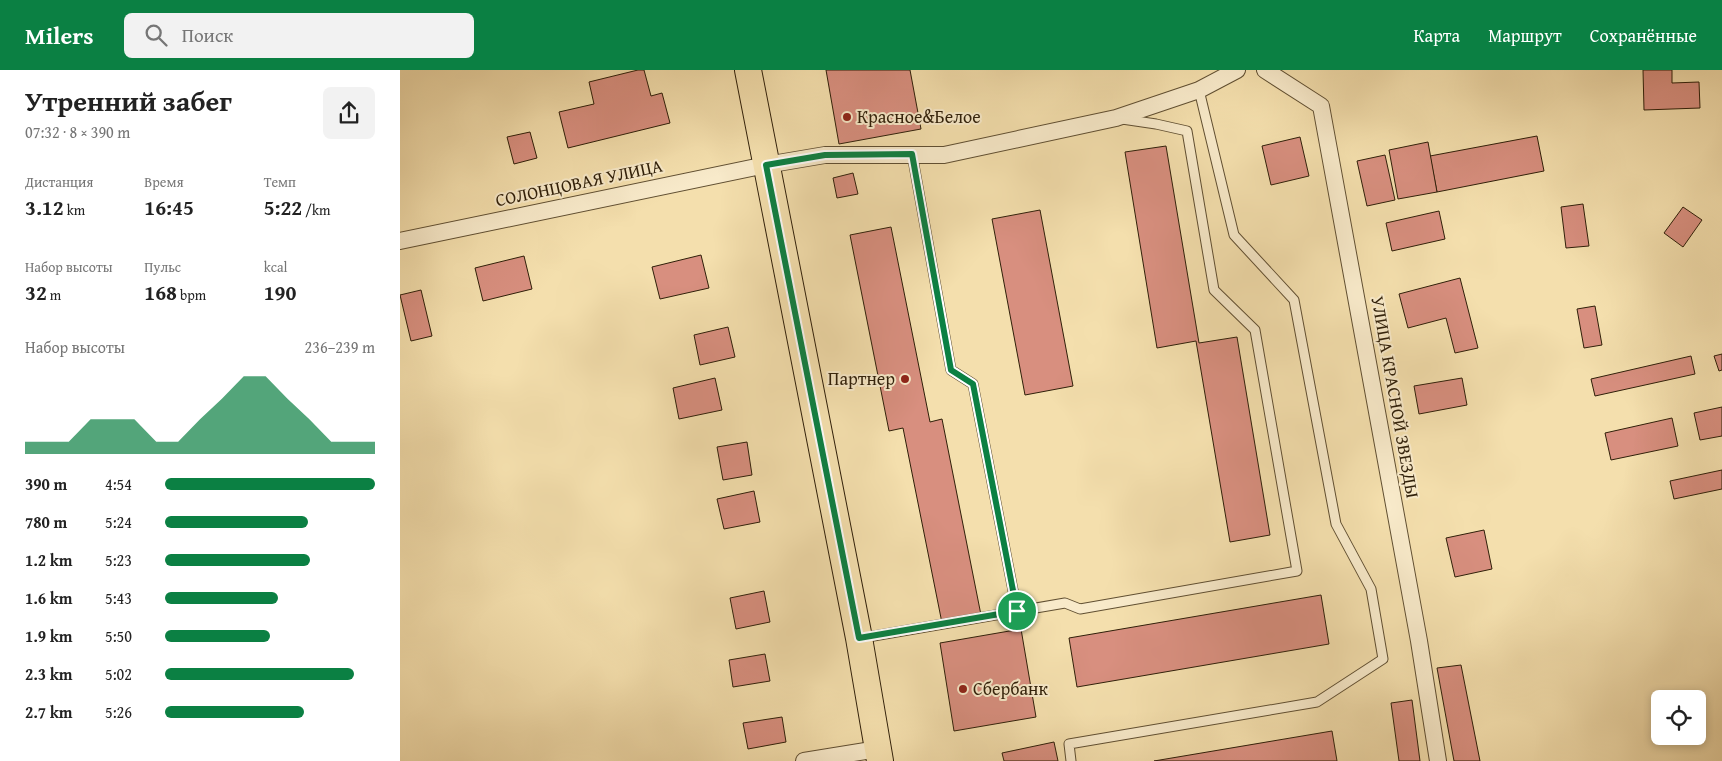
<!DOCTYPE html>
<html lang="ru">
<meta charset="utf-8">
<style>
:root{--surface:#fff;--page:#f2f2f2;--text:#222;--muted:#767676;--accent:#0b8043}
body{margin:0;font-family:"Gentium Book Plus",serif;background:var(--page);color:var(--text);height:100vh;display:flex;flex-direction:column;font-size:19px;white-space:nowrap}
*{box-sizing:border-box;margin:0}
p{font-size:16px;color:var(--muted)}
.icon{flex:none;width:28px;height:28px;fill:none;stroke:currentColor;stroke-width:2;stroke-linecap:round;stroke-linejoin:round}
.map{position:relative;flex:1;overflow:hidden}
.drawer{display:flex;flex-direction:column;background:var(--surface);width:400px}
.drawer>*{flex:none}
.controls{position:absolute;left:1251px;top:620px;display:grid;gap:10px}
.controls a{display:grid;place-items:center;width:55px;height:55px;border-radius:8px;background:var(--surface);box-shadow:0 2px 8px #0003;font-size:25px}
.pin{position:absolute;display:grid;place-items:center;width:42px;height:42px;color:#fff;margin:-21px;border:2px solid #fff;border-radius:50%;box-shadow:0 1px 5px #0007}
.round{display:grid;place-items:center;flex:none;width:52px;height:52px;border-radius:8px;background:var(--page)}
.headline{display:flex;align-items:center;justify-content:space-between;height:85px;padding:0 25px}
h1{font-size:28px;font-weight:700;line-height:38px}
.stats{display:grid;grid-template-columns:repeat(3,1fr);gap:8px;height:85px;padding:5px 25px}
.stats div{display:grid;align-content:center}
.stats b{font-size:21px;font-weight:700}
.stats small{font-size:14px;font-weight:400}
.stats p{font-size:14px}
.chart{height:140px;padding:10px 25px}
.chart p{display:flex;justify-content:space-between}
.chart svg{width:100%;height:90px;margin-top:5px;fill:var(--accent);opacity:.7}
ul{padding:0 25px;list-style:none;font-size:16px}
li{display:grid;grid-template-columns:80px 60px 1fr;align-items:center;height:38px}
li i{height:12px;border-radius:6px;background:var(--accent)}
header{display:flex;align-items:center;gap:30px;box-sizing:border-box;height:70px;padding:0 25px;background:var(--accent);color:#fff}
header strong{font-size:24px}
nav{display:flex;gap:28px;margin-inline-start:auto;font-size:18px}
.search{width:350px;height:45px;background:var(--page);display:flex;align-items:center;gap:12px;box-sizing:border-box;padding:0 18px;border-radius:8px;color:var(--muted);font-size:19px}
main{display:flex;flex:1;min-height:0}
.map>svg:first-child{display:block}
</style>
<header>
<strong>Milers</strong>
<div class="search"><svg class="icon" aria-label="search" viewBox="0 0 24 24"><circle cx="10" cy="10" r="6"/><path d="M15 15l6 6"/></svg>Поиск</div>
<nav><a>Карта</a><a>Маршрут</a><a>Сохранённые</a></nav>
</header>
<main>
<section class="drawer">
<div class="headline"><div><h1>Утренний забег</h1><p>07:32 · 8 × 390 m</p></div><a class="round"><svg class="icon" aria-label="share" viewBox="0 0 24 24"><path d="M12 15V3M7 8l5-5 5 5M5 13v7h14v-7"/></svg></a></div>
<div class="stats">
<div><p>Дистанция</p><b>3.12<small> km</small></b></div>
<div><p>Время</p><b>16:45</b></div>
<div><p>Темп</p><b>5:22<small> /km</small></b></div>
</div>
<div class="stats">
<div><p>Набор высоты</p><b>32<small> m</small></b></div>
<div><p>Пульс</p><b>168<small> bpm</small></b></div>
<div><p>kcal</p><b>190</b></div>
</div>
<div class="chart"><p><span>Набор высоты</span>236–239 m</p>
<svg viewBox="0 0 160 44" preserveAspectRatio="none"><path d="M0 44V38L10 38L20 38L30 27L40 27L50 27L60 38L70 38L80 27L90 17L100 6L110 6L120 17L130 27L140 38L150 38L160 38V44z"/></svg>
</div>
<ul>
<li><b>390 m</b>4:54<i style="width:100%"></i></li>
<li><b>780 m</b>5:24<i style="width:68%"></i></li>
<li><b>1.2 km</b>5:23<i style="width:69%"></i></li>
<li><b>1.6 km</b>5:43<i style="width:54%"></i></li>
<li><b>1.9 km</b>5:50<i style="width:50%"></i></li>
<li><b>2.3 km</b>5:02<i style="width:90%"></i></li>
<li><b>2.7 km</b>5:26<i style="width:66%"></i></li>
</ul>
</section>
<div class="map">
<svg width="1322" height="691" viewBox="0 0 1322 691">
<rect width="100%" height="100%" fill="#f4dfad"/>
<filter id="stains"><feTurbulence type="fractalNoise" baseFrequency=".004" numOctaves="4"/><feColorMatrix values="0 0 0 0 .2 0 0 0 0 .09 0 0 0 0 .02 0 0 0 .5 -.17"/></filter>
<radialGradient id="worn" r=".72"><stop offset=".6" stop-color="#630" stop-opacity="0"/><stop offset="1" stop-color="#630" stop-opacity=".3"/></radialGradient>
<g fill="#d88f7f" stroke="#2f1f09">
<polygon points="238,0 244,0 251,26 262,23 270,53 168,78 159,42 194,34 189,12"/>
<polygon points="426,0 510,0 521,59 439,74"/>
<polygon points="1243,0 1272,0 1272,13 1299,12 1300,38 1244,40"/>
<polygon points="130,62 137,88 114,94 107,67"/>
<polygon points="1137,66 1144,101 1037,122 1030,86"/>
<polygon points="900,67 909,106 871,115 862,76"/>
<polygon points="1028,72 1037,122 998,129 989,80"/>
<polygon points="766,76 799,273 837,267 870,465 830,472 796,271 757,278 725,82"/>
<polygon points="985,85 995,130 967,136 957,91"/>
<polygon points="453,103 458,124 437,128 433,108"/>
<polygon points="1183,134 1189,176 1166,178 1161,137"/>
<polygon points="1283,137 1302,150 1283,177 1264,163"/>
<polygon points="640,140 673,316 625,325 592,149"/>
<polygon points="1039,141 1045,169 992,181 986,153"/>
<polygon points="491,157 530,352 542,349 582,550 543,558 503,358 489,361 450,165"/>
<polygon points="301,185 309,218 260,229 252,197"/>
<polygon points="124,186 132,219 83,231 75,198"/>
<polygon points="1060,208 1078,278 1055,283 1046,248 1008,258 999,224"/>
<polygon points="21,220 32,266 11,271 0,225"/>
<polygon points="1195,236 1202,275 1184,278 1177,239"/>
<polygon points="328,257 335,287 300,295 294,265"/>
<polygon points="1322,284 1322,300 1319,301 1314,286"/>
<polygon points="1291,286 1295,304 1195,326 1191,309"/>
<polygon points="315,308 322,340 279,349 273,318"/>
<polygon points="1062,308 1067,335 1019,344 1014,316"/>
<polygon points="1322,337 1322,366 1300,370 1294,343"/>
<polygon points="1272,348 1278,376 1211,390 1205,363"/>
<polygon points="347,372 352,405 323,410 317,377"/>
<polygon points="1322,400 1322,419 1274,429 1270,411"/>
<polygon points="354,421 360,452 324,459 317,429"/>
<polygon points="1084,460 1092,499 1055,507 1046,468"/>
<polygon points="364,521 370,552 336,559 330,528"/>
<polygon points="921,525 929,574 677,617 669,568"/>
<polygon points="621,559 636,647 554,661 540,573"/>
<polygon points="365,584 370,611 333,617 329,590"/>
<polygon points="1061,595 1080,691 1054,691 1037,598"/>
<polygon points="1012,630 1020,691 999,691 991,633"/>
<polygon points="382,647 386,672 348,679 343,653"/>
<polygon points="932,661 937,691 754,691"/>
<polygon points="654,672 658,691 604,691 602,683"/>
</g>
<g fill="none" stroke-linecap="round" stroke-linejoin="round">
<defs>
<g id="lane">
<polyline points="512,84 551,300 573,314 617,541"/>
<polyline points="462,568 665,533 680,539 897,501 855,260 814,220 787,61 756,54 722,49"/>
<polyline points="671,691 669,674 917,632 983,589 971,519 936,454 894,230 834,165 799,20"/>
</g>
<g id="street">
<polyline points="865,0 921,36 1019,571 1038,691"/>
<polyline points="0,171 366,95 425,85 544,85 716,48 799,20 837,0"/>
<polyline points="404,691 478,679"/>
</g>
<polyline id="primary" points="348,0 459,568 480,691"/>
</defs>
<use href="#lane" stroke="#604f32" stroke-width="11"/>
<use href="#street" stroke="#604f32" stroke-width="18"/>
<use href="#primary" stroke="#2f1f09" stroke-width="28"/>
<use href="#lane" stroke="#f8eaca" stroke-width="9"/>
<use href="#street" stroke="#f8eaca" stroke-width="16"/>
<use href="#primary" stroke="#f4dfad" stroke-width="26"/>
</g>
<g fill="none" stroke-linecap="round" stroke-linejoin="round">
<defs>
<polygon id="route" points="512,84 551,300 573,314 617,541 459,568 366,95 425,85"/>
</defs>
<use href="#route" stroke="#fff" stroke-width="10"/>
<use href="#route" stroke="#0b8043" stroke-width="6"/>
</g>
<g fill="#8f2418" stroke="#f8eaca" stroke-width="2">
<circle cx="447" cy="47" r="5"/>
<circle cx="505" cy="309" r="5"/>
<circle cx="563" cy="619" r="5"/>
</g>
<g text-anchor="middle" stroke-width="4" stroke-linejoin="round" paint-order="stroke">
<g font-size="18" fill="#2f1f09" stroke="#f8eaca" text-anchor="start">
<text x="457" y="53">Красное&amp;Белое</text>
<text x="495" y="315" text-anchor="end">Партнер</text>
<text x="573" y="625">Сбербанк</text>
</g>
<g font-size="18" fill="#2f1f09" stroke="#f8eaca">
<text transform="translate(179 113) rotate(-12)" y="6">СОЛОНЦОВАЯ УЛИЦА</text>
<text transform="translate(995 327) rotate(80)" y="6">УЛИЦА КРАСНОЙ ЗВЕЗДЫ</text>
</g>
</g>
<rect width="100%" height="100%" filter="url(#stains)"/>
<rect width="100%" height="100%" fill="url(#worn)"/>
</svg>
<div class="controls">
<a><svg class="icon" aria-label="locate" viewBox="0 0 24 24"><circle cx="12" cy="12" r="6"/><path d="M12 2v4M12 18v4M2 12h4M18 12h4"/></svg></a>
</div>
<div class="pin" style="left:617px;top:541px;background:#1e9e55"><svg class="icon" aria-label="arrive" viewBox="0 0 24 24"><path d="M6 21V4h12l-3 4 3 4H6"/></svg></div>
</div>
</main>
